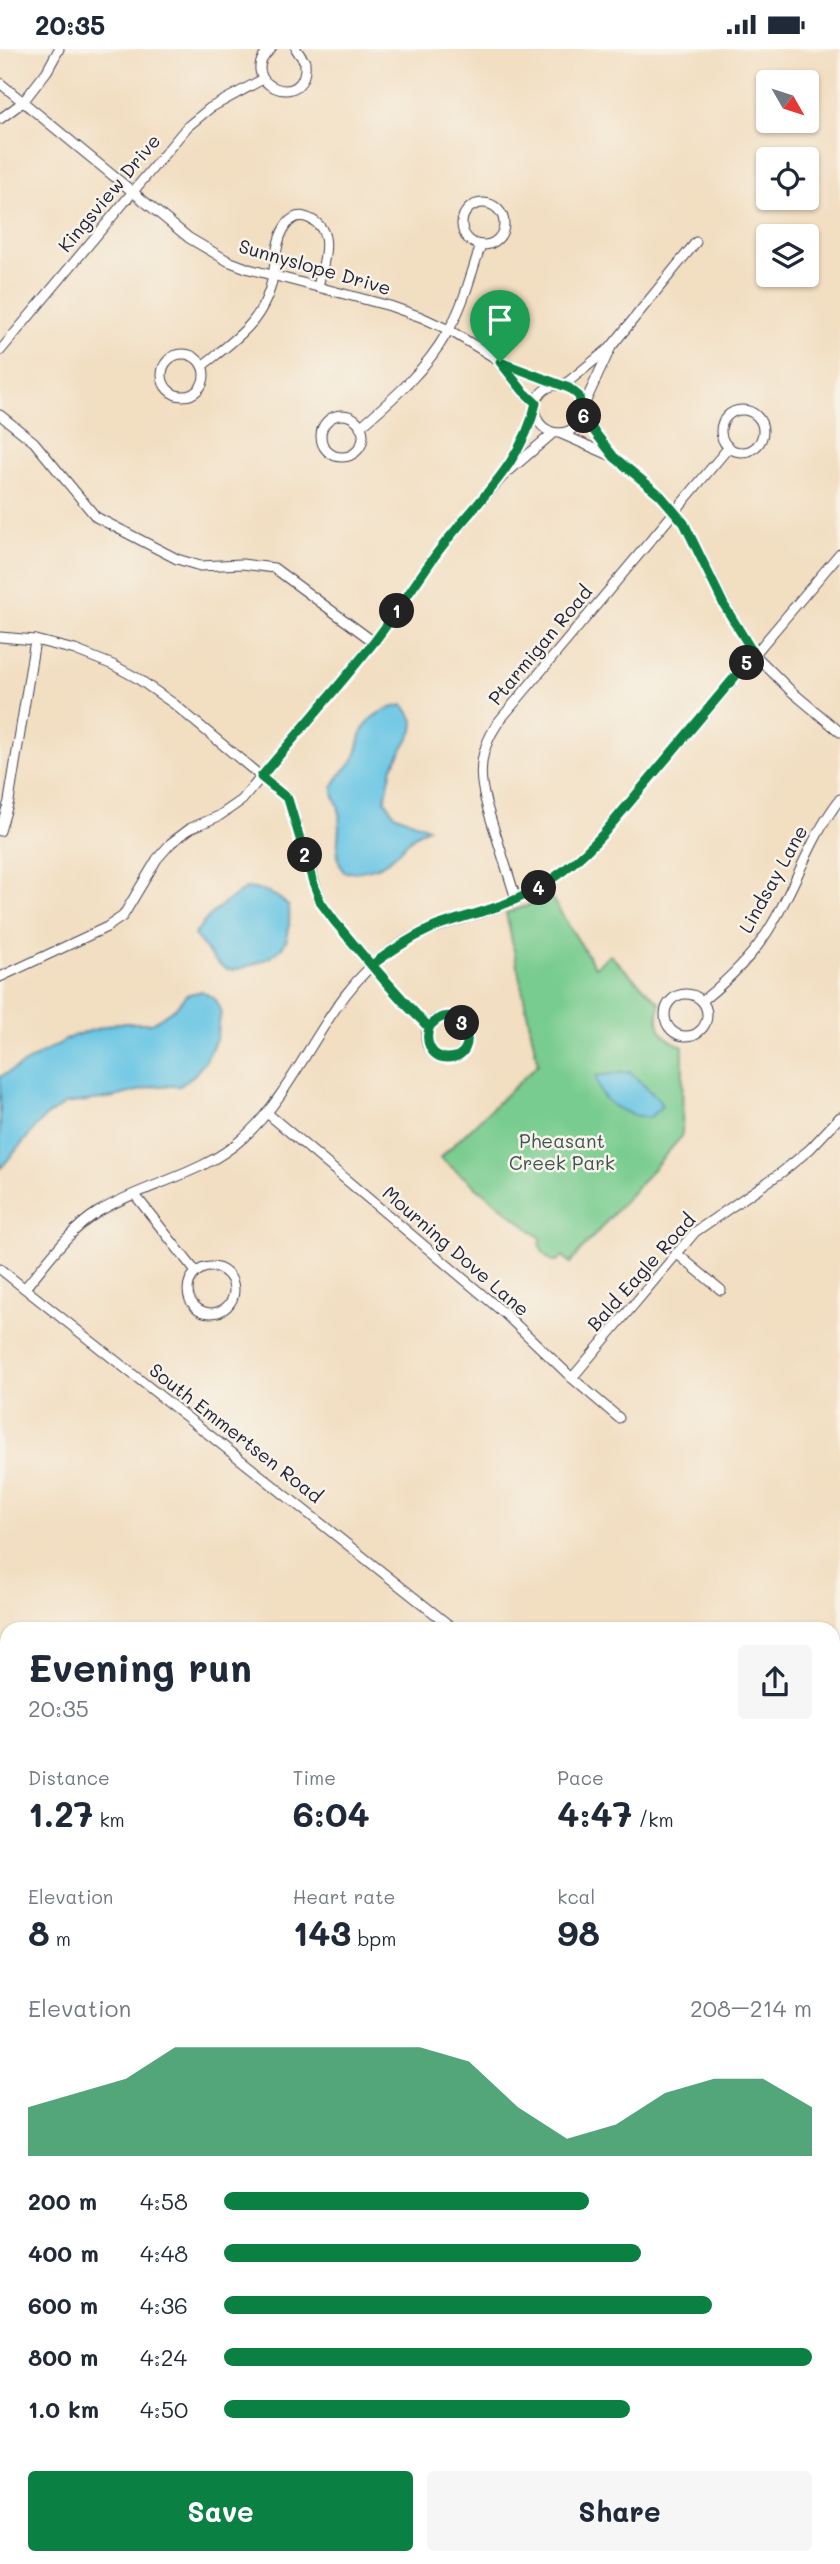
<!DOCTYPE html>
<meta charset="utf-8">
<style>
:root{--surface:#fff;--page:#f6f6f7;--text:#1f2937;--muted:#747a83;--accent:#0b8043}
body{margin:0;font-family:Mali,sans-serif;background:var(--page);color:var(--text);height:100vh;display:flex;flex-direction:column;font-size:26px;white-space:nowrap}
*{box-sizing:border-box;margin:0}
p{font-size:23px;color:var(--muted)}
.icon{flex:none;width:38px;height:38px;fill:none;stroke:currentColor;stroke-width:2;stroke-linecap:round;stroke-linejoin:round}
.map{position:relative;flex:1;overflow:hidden}
.details{position:absolute;left:0px;top:1573px;width:840px;height:943px;display:flex;flex-direction:column;background:var(--surface);border-radius:21px 21px 0 0;box-shadow:0 2px 5px #0004}
.details>*{flex:none}
.needle{width:46px;rotate:129deg}
.buttons{position:absolute;left:756px;top:21px;display:grid;gap:14px}
.buttons a{display:grid;place-items:center;width:63px;height:63px;border-radius:7px;background:var(--surface);box-shadow:0 2px 5px #0004;font-size:35px}
.pin{position:absolute;display:grid;place-items:center;width:60px;height:60px;color:#fff;margin:-72px -30px;border-radius:50% 50% 50% 0;rotate:-45deg;box-shadow:0 0 7px #0007}
.pin .icon{rotate:45deg}
.km{position:absolute;width:35px;height:35px;margin:-18px;border-radius:50%;background:#222;color:#fff;font-size:19px;line-height:35px;text-align:center}
.round{display:grid;place-items:center;flex:none;width:74px;height:74px;border-radius:7px;background:var(--page)}
.headline{display:flex;align-items:center;justify-content:space-between;height:119px;padding:0 28px}
h1{font-size:38px;font-weight:800;line-height:52px}
.stats{display:grid;grid-template-columns:repeat(3,1fr);gap:10px;height:119px;padding:7px 28px}
.stats div{display:grid;align-content:center}
.stats b{font-size:35px;font-weight:800}
.stats small{font-size:19px;font-weight:400}
.stats p{font-size:19px}
.chart{height:196px;padding:14px 28px}
.chart p{display:flex;justify-content:space-between}
.chart svg{width:100%;height:126px;margin-top:7px;fill:var(--accent);opacity:.7}
.button{display:flex;gap:14px;margin-top:auto;padding:14px 28px}
.button a{flex:1;height:80px;border-radius:7px;background:var(--accent);color:#fff;font-size:28px;font-weight:800;line-height:80px;text-align:center}
.button a+a{background:var(--page);color:var(--text)}
ul{padding:0 28px;list-style:none;font-size:23px}
li{display:grid;grid-template-columns:112px 84px 1fr;align-items:center;height:52px}
li i{height:18px;border-radius:9px;background:var(--accent)}
.status{display:flex;justify-content:space-between;align-items:center;height:49px;padding:0 35px;background:var(--surface);direction:ltr}
.status svg{height:19px;fill:currentColor}
.map>svg:first-child{display:block}
</style>
<div class="status"><b>20:35</b><svg viewBox="0 0 49 12"><path d="M0 12V9h3v3zM5 12V6h3v6zM10 12V3h3v9zM15 12V0h3v12zM26 1h20v11H26zM47 4h2v5h-2z"/></svg></div>
<div class="map">
<svg width="840" height="2515" viewBox="0 0 840 2515">
<rect width="100%" height="100%" fill="#f7f3e8"/>
<filter id="ink" filterUnits="userSpaceOnUse"><feTurbulence type="fractalNoise" baseFrequency=".0143" numOctaves="2"/><feDisplacementMap in="SourceGraphic" scale="14" xChannelSelector="R" yChannelSelector="G"/><feConvolveMatrix kernelMatrix="1 2 1 2 8 2 1 2 1" color-interpolation-filters="sRGB"/></filter>
<filter id="wash" filterUnits="userSpaceOnUse"><feTurbulence type="fractalNoise" baseFrequency=".00686" numOctaves="4" result="noise"/><feDisplacementMap in="SourceGraphic" scale="28" xChannelSelector="R" yChannelSelector="G"/><feGaussianBlur stdDeviation="1.57" result="paint"/><feColorMatrix in="noise" values="0 0 0 0 0 0 0 0 0 0 0 0 0 0 0 0 0 1.4 0 .05"/><feComposite in="paint" operator="in"/></filter>
<g filter="url(#wash)">
<rect width="100%" height="100%" fill="#f2dec1"/>
<path fill="#78cc8f" stroke="#4d7765" stroke-width="2" d="M549,845L595,918L610,906L660,954C654,978 660,988 683,997L682,1087L570,1214L563,1207L557,1212H551L544,1205L539,1195L542,1190L440,1109L538,1015L506,864L527,857Z"/>
<g fill="#66c5e4" stroke="#447490" stroke-width="2">
<path d="M404,656L414,672L413,682L392,718L385,751L394,765L428,779C409,788 407,795 393,808C380,820 360,824 344,823C331,806 342,781 339,760C337,751 330,744 334,735C338,726 348,719 354,710C359,700 359,688 364,679C373,664 389,658 404,656Z"/>
<path d="M247,839C265,841 277,845 289,858C291,896 284,905 248,917C239,920 232,924 223,918C211,910 204,896 194,886C208,865 226,852 247,839Z"/>
<polygon points="202,942 215,950 221,963 216,990 206,1011 195,1025 180,1037 156,1037 115,1048 65,1055 44,1069 0,1120 0,1028 73,987 117,974 152,974 175,959 186,946"/>
<path d="M630,1023L659,1051L662,1057L649,1069C625,1066 597,1054 596,1027Z"/>
</g>
</g>
<g filter="url(#ink)">
<g fill="none" stroke-linecap="round" stroke-linejoin="round">
<defs>
<g id="minor">
<path d="M271,0C232,33 309,66 305,13L296,0"/>
<polyline points="0,34 189,189 228,212 249,220 390,257 421,268 449,281 500,312 558,336"/>
<polyline points="0,70 23,53 47,22 59,0"/>
<circle cx="483" cy="175" r="21"/>
<polyline points="0,302 187,78 210,59 263,30"/>
<circle cx="183" cy="326" r="21"/>
<polyline points="501,314 523,343 536,354"/>
<path d="M202,317C236,290 265,272 273,227C276,210 276,189 287,175C292,169 298,166 305,168C338,178 323,214 318,238"/>
<circle cx="559" cy="360" r="24"/>
<polyline points="563,337 607,301"/>
<polyline points="583,358 611,298 696,193"/>
<circle cx="742" cy="382" r="21"/>
<polyline points="582,365 614,408 660,446 684,474 725,556 754,605 791,642 840,683"/>
<polyline points="0,366 34,393 96,468 177,510 200,517 242,515 274,519 374,593"/>
<circle cx="342" cy="387" r="21"/>
<path d="M360,378C394,349 426,321 448,282C464,256 471,224 481,196"/>
<polyline points="559,384 614,408"/>
<polyline points="506,421 522,394 535,364"/>
<polyline points="0,588 35,591 75,601 113,616 137,629 174,655 288,750 321,854 335,873 415,966 430,977"/>
<polyline points="0,782 9,752 35,591"/>
<path d="M516,850C509,828 502,806 495,783C481,740 471,711 500,671L729,398"/>
<polyline points="0,928 107,878 123,867 157,810 171,794 191,779 219,767 242,751 374,593 437,504 464,471 502,428 553,384"/>
<circle cx="686" cy="966" r="21"/>
<path d="M702,952C728,931 754,906 771,877C796,836 810,789 840,750"/>
<circle cx="447" cy="988" r="21"/>
<polyline points="267,1064 504,1264 572,1329 619,1369"/>
<polyline points="135,1146 196,1223"/>
<polyline points="676,1204 721,1241"/>
<circle cx="211" cy="1241" r="23"/>
<polyline points="0,1220 454,1580"/>
<path d="M25,1239C47,1213 68,1182 98,1163C145,1134 202,1127 243,1089C304,1034 324,946 394,899C424,879 458,872 492,860C536,844 573,819 604,784L840,504"/>
<polyline points="572,1329 695,1183 782,1123 810,1100 840,1068"/>
<polyline points="833,1878 840,1884"/>
<polyline points="0,2116 7,2121"/>
<polyline points="0,2214 7,2206"/>
<polyline points="0,2378 7,2383"/>
<polyline points="833,2485 840,2482"/>
<polyline points="799,2515 802,2510"/>
</g>
<g id="secondary">
<polyline points="833,2177 840,2170"/>
<polyline points="833,2214 840,2207"/>
<polyline points="501,2515 507,2510"/>
<polyline points="537,2515 542,2510"/>
</g>
</defs>
<use href="#minor" stroke="#413e4f" stroke-width="11"/>
<use href="#secondary" stroke="#413e4f" stroke-width="15"/>
<use href="#minor" stroke="#fff" stroke-width="9"/>
<use href="#secondary" stroke="#fde5c5" stroke-width="12"/>
</g>
</g>
<g fill="none" stroke-linecap="round" stroke-linejoin="round" filter="url(#ink)">
<defs>
<path id="route" d="M500,313L523,342L536,354C523,415 473,456 437,504C416,533 397,563 375,592C338,638 299,683 261,728L288,750L313,833L321,854L335,873C351,891 414,971 430,977C424,991 430,1009 448,1009C486,1008 461,943 430,977L425,975L372,916C392,901 413,887 437,877C464,867 493,861 519,849C552,833 580,811 604,784L754,605L724,556L684,474L660,446L614,408L587,373L582,365L579,347L569,339L500,313"/>
</defs>
<use href="#route" stroke="#fff" stroke-width="14"/>
<use href="#route" stroke="#0b8043" stroke-width="9"/>
</g>
<g text-anchor="middle" stroke-width="5" stroke-linejoin="round" paint-order="stroke">
<g font-size="19" fill="#22223b" stroke="#f7f3e8">
<text transform="translate(109 144) rotate(-50)" y="7">Kingsview Drive</text>
<text transform="translate(315 218) rotate(16)" y="7">Sunnyslope Drive</text>
<text transform="translate(540 596) rotate(-50)" y="7">Ptarmigan Road</text>
<text transform="translate(773 830) rotate(-61)" y="7">Lindsay Lane</text>
<text transform="translate(456 1202) rotate(41)" y="7">Mourning Dove Lane</text>
<text transform="translate(641 1223) rotate(-48)" y="7">Bald Eagle Road</text>
<text transform="translate(236 1384) rotate(38)" y="7">South Emmertsen Road</text>
</g>
<g font-size="19" fill="#3c5554" stroke="#f7f3e8">
<text x="562" y="1099">Pheasant<tspan x="562" dy="22">Creek Park</tspan></text>
</g>
</g>
</svg>
<div class="buttons">
<a><svg class="needle" viewBox="-14 -14 28 28"><path d="M0-13l5 13h-10z" fill="#e53935"/><path d="M0 13l5-13h-10z" fill="#747a83"/></svg></a>
<a><svg class="icon" aria-label="locate" viewBox="0 0 24 24"><circle cx="12" cy="12" r="6"/><path d="M12 2v4M12 18v4M2 12h4M18 12h4"/></svg></a>
<a><svg class="icon" aria-label="layers" viewBox="0 0 24 24"><path d="M12 4l9 5-9 5-9-5zM3 14l9 5 9-5"/></svg></a>
</div>
<div class="pin" style="left:500px;top:313px;background:#1e9e55"><svg class="icon" aria-label="arrive" viewBox="0 0 24 24"><path d="M6 21V4h12l-3 4 3 4H6"/></svg></div>
<b class="km" style="left:397px;top:562px">1</b>
<b class="km" style="left:305px;top:806px">2</b>
<b class="km" style="left:462px;top:974px">3</b>
<b class="km" style="left:539px;top:839px">4</b>
<b class="km" style="left:747px;top:614px">5</b>
<b class="km" style="left:584px;top:367px">6</b>
<section class="details">
<div class="headline"><div><h1>Evening run</h1><p>20:35</p></div><a class="round"><svg class="icon" aria-label="share" viewBox="0 0 24 24"><path d="M12 15V3M7 8l5-5 5 5M5 13v7h14v-7"/></svg></a></div>
<div class="stats">
<div><p>Distance</p><b>1.27<small> km</small></b></div>
<div><p>Time</p><b>6:04</b></div>
<div><p>Pace</p><b>4:47<small> /km</small></b></div>
</div>
<div class="stats">
<div><p>Elevation</p><b>8<small> m</small></b></div>
<div><p>Heart rate</p><b>143<small> bpm</small></b></div>
<div><p>kcal</p><b>98</b></div>
</div>
<div class="chart"><p><span>Elevation</span>208–214 m</p>
<svg viewBox="0 0 160 44" preserveAspectRatio="none"><path d="M0 44V27L10 22L20 17L30 6L40 6L50 6L60 6L70 6L80 6L90 11L100 27L110 38L120 33L130 22L140 17L150 17L160 27V44z"/></svg>
</div>
<ul>
<li><b>200 m</b>4:58<i style="width:62%"></i></li>
<li><b>400 m</b>4:48<i style="width:71%"></i></li>
<li><b>600 m</b>4:36<i style="width:83%"></i></li>
<li><b>800 m</b>4:24<i style="width:100%"></i></li>
<li><b>1.0 km</b>4:50<i style="width:69%"></i></li>
</ul>
<div class="button"><a>Save</a><a>Share</a></div>
</section>
</div>
